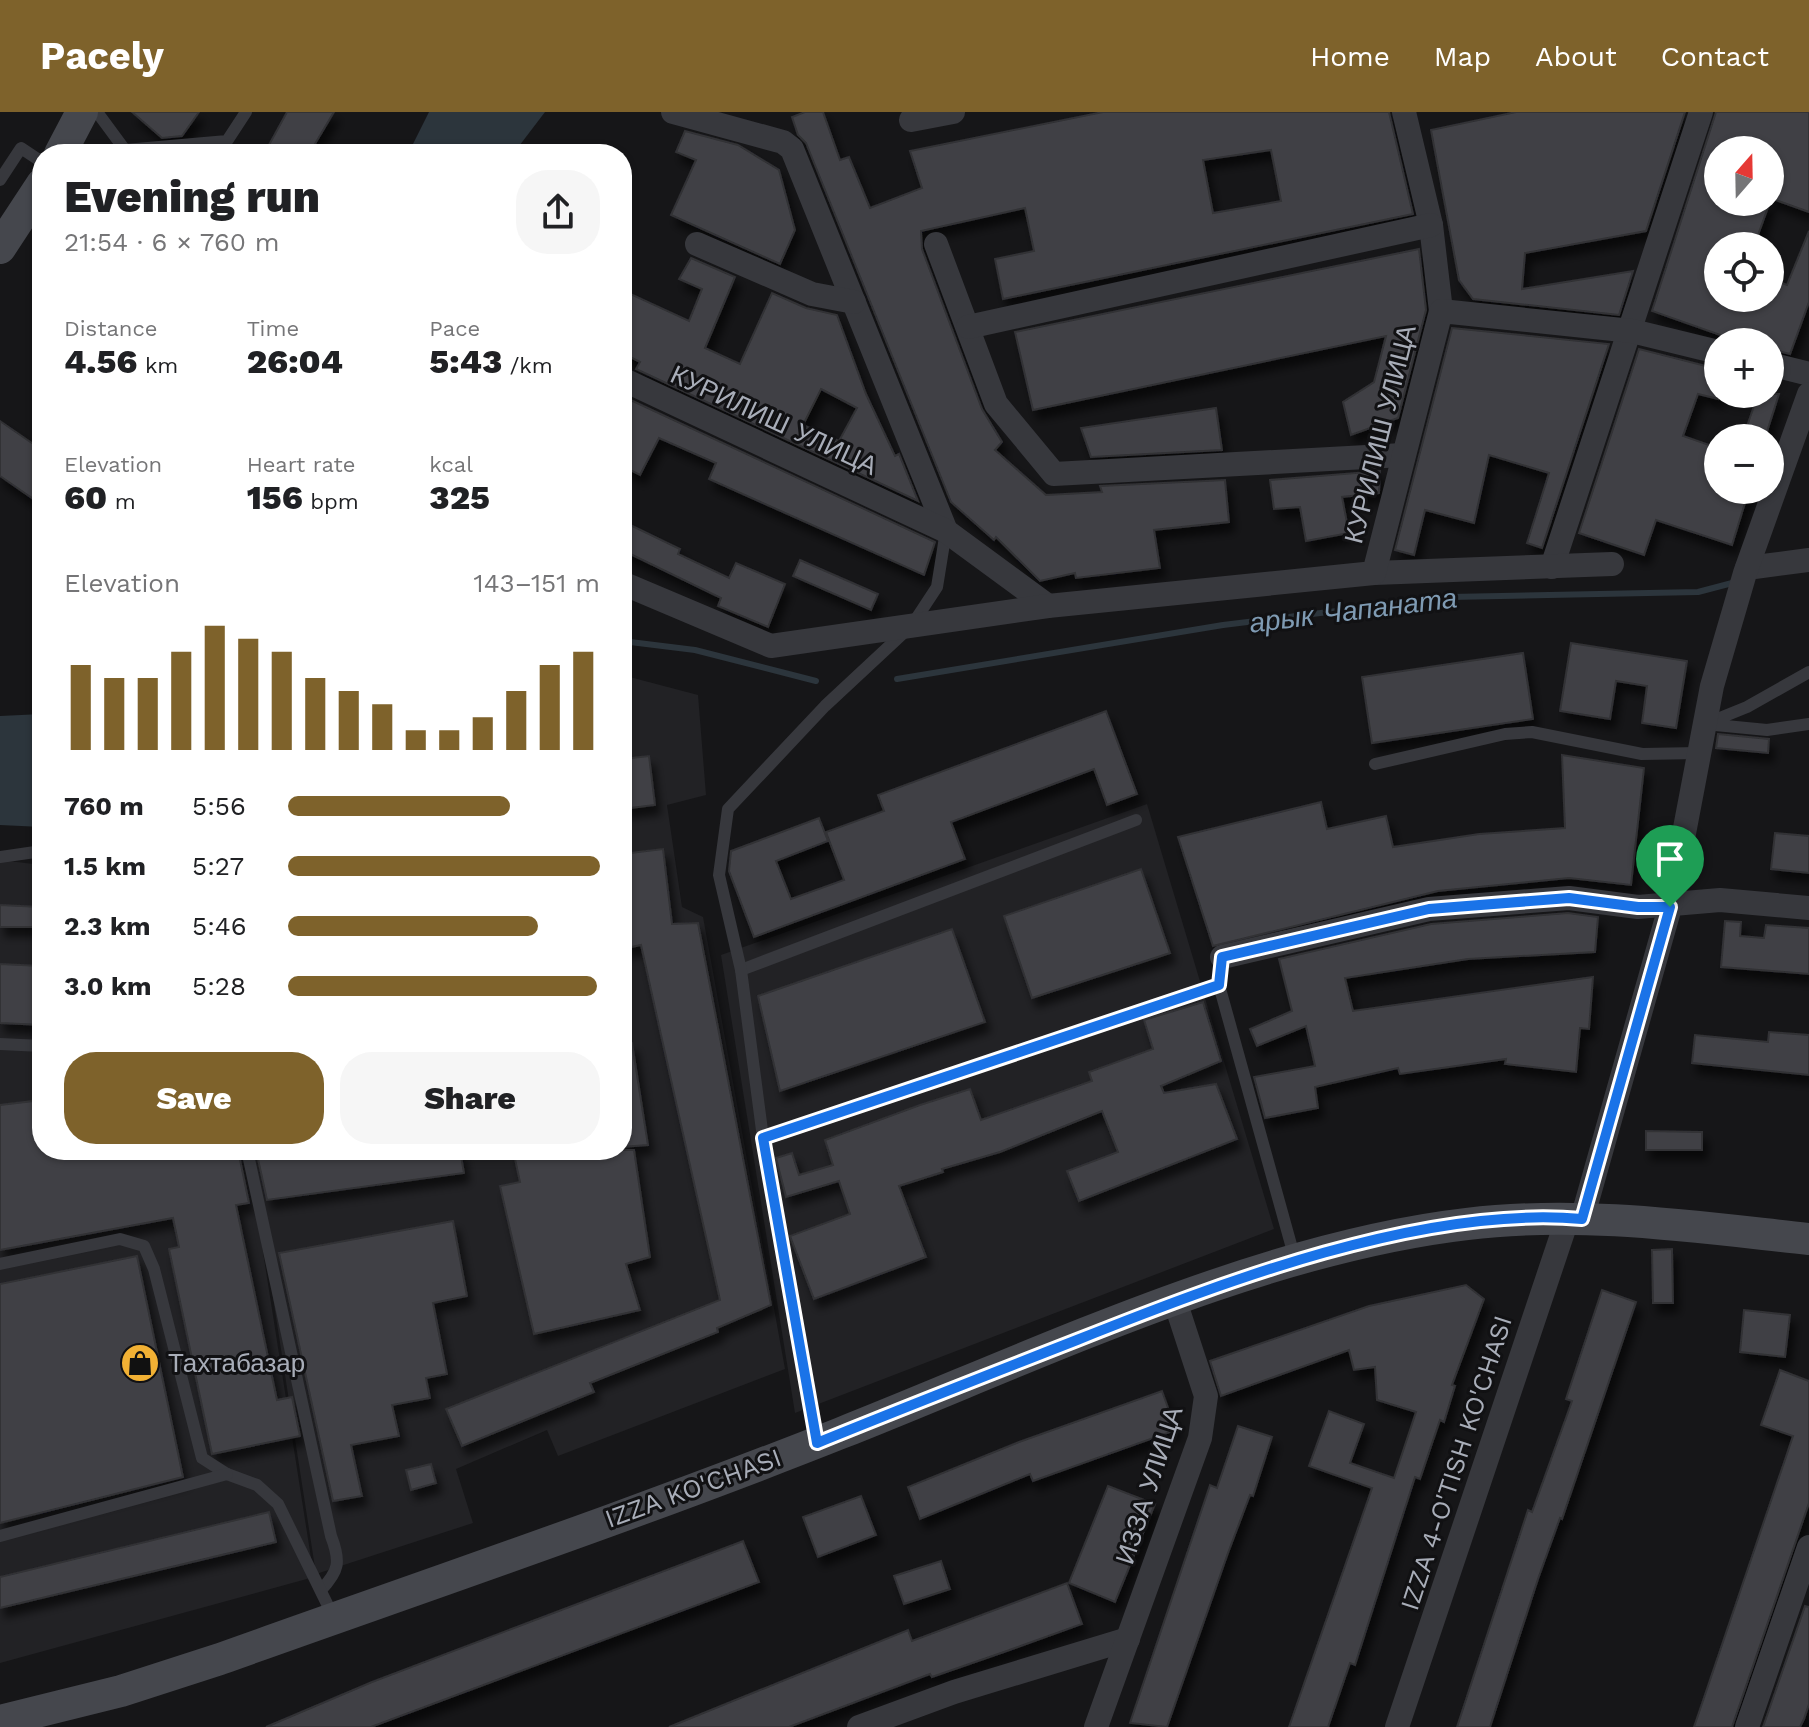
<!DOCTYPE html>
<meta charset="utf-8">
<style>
:root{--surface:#fff;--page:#f6f6f6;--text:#202124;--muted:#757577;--accent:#7e622b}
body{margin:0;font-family:"Work Sans",sans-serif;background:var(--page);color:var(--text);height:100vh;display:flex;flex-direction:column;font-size:30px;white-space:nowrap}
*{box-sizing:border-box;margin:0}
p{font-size:26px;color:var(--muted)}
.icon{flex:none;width:44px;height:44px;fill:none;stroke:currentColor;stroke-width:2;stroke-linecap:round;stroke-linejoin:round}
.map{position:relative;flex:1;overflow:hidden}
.side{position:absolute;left:32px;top:32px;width:600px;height:1016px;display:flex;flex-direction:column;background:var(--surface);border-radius:32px;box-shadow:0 2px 6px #0004}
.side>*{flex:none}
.needle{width:52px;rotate:20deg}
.fabs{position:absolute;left:1704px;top:24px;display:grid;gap:16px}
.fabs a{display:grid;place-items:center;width:80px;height:80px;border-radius:50%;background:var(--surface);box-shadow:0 2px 6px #0004;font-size:40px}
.pin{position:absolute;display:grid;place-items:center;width:68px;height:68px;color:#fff;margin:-82px -34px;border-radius:50% 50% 50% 0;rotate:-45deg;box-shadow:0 0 8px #0007}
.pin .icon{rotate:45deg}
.round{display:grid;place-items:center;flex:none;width:84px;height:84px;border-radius:32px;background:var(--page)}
.headline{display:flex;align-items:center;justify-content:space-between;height:136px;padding:0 32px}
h1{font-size:44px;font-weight:800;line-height:60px}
.stats{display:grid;grid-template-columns:repeat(3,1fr);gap:12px;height:136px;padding:8px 32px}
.stats div{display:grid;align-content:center}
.stats b{font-size:34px;font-weight:800}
.stats small{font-size:22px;font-weight:400}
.stats p{font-size:22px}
.chart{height:224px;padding:16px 32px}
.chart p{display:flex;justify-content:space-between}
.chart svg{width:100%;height:144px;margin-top:8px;stroke:var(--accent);stroke-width:6}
.primary-button{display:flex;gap:16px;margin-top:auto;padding:16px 32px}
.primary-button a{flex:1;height:92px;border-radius:32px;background:var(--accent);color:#fff;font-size:32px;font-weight:800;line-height:92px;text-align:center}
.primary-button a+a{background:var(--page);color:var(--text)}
ul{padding:0 32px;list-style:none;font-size:26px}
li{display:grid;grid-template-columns:128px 96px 1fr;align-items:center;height:60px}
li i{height:20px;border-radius:10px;background:var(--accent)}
header{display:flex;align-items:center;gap:48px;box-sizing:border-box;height:112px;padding:0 40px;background:var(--accent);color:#fff}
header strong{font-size:38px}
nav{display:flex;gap:44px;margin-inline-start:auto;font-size:28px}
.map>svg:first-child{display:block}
</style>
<header>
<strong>Pacely</strong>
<nav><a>Home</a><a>Map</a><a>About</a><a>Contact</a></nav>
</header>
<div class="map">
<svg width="1809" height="1615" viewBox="0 0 1809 1615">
<defs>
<filter id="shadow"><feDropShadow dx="5" dy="9" stdDeviation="4" flood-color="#0009"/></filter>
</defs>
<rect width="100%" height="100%" fill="#161618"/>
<g fill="#222225">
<polygon points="622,563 698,583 706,683 667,693 682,795 703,805 785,1257 558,1344 547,1318 456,1357 473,1411 316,1462 250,1038 622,1038"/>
<polygon points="1147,692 1274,1117 795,1301 721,843"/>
<polygon points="0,748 42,753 42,1038 247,1038 314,1465 0,1551"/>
</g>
<g fill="#2c353c">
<polygon points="429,0 545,0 513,42 408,42"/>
<polygon points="42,602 42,715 0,713 0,604"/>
</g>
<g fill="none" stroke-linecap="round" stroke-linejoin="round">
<g stroke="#2c353c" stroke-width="6">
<polyline points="622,529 695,538 816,569"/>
<polyline points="897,567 1223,513 1450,485 1698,480 1736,470"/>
</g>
</g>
<g fill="#404145" stroke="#303034" stroke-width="2" fill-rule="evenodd" filter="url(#shadow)">
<polygon points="132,0 199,0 182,24 162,26"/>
<polygon points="287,0 334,0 309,42 264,42"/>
<path d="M805,0H823L840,48L849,45L870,96L922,76L910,39L1103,0H1389L1413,102L1003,187L995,147L1034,139L1025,96L921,119L922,137L982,297L1002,330L995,338L1046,383L1102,380L1100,374L1225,368L1229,410L1154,418L1160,456L1076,466L1075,461L1040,469L996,425L994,428L951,390L806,31L798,23L792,5ZM1271,38L1281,89L1213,101L1203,48Z"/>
<polygon points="1516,0 1685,0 1646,119 1525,141 1522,177 1633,159 1619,203 1473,187 1459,168 1431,18"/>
<polygon points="1716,0 1809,0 1809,100 1770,86 1770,38 1718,38 1718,90 1770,90 1754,134 1718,134 1718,186 1770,186 1770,166 1787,173 1809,119 1809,190 1790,242 1770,237 1770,230 1740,230 1652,199"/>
<polygon points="685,19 738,33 779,58 795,118 780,152 671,103 696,48 676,40"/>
<polygon points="1419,137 1426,198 1398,306 1351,323 1343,290 1374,270 1386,224 1033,298 1015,220"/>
<path d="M691,146L735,165L705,236L740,252L772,181L806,196L837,203L866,282L895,344L899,342L918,389L636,257L640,250L622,241V178L689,209L702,177L679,167ZM821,277L857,296L839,329L803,313Z"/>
<polygon points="1452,216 1609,232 1542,436 1527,431 1549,361 1489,343 1474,411 1425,398 1414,443 1395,438"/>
<polygon points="1639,237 1718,257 1718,287 1698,282 1683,324 1718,336 1718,378 1749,378 1732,433 1656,408 1644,443 1579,421"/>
<polygon points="1758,282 1779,282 1765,326 1743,326"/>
<polygon points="622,284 935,430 924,463 709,367 716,351 659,326 640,363 622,354"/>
<polygon points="1216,296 1222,338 1091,345 1081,316"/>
<polygon points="0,309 42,338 42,393 0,364"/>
<polygon points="1380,359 1379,381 1342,385 1349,421 1306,429 1300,395 1274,397 1270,368"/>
<polygon points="622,409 680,437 678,442 729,466 736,451 785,472 768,515 718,494 721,486 622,438"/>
<polygon points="800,448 878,482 871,498 793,464"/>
<polygon points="1571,531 1687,549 1676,616 1642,611 1647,574 1616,569 1610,607 1560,599"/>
<polygon points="1523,541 1533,607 1372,631 1362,565"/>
<polygon points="1106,599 1137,682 1107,693 1094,657 951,710 965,747 754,825 729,759 731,739 819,706 828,729 776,749 791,787 844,768 826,720 884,699 878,683"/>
<polygon points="1718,622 1769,627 1768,641 1716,636"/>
<polygon points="1562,643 1644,656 1631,773 1569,766 1438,779 1213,834 1178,725 1321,690 1327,717 1386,704 1393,735 1479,722 1565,716"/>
<polygon points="649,644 655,693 622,697 622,647"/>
<polygon points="1775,721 1809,724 1809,761 1771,757"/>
<polygon points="663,737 672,812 698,811 771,1193 717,1216 718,1220 590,1271 594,1280 462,1334 446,1297 720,1188 641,833 622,837 622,742"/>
<polygon points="1141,757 1170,841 1032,886 1004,804"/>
<polygon points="0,793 42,795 42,815 0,815"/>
<polygon points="1568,801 1598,805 1595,840 1468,847 1345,866 1353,899 1593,865 1589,917 1580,916 1576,960 1505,952 1506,947 1400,962 1398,956 1315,975 1318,996 1265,1006 1254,965 1315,954 1306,914 1257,934 1250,917 1292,899 1279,847 1431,812"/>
<polygon points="1725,809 1741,810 1740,824 1764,826 1766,813 1809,816 1809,862 1721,855"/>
<polygon points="952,817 985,910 780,979 758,884"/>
<polygon points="0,852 42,854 42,913 0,911"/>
<polygon points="1203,890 1221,949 1161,974 1164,981 1216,972 1237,1027 1079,1089 1067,1059 1118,1040 1102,999 1000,1040 942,1057 943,1060 899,1074 926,1145 814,1187 790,1124 850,1102 839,1069 786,1085 776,1046 792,1041 799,1063 833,1053 825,1028 920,993 970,977 981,1008 1092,969 1089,960 1153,937 1144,908"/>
<polygon points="1769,920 1809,923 1809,963 1692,951 1695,923 1768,930"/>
<polygon points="632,931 648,1033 622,1035 622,932"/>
<polygon points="42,988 42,1038 238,1038 249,1091 236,1093 277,1288 292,1285 300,1324 212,1342 169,1137 179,1135 173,1106 0,1138 0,993"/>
<polygon points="1646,1019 1702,1020 1702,1038 1646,1038"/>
<polygon points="256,1038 460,1038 464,1061 267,1088"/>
<polygon points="513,1038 634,1038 650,1145 626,1152 640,1198 534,1222 500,1074 520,1070"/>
<polygon points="453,1109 467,1184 433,1191 447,1262 426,1266 430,1286 392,1293 399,1324 351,1333 362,1384 333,1389 279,1141"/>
<polygon points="1672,1137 1673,1191 1653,1191 1652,1138"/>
<polygon points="137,1144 183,1365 0,1411 0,1172"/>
<polygon points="1466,1173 1484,1187 1452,1273 1455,1274 1444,1310 1440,1308 1420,1367 1415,1365 1355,1553 1350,1551 1328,1615 1289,1615 1372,1376 1309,1354 1329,1299 1364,1312 1350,1351 1394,1366 1416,1300 1377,1288 1375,1255 1354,1258 1349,1238 1221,1284 1210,1249 1369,1194"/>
<polygon points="1602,1178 1636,1190 1562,1407 1560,1406 1538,1467 1490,1615 1457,1615 1528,1398 1532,1400 1572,1289 1566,1287"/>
<polygon points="1744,1198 1790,1203 1785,1245 1740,1240"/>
<polygon points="1780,1258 1809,1269 1809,1391 1732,1615 1694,1615 1793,1324 1761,1313"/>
<polygon points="1162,1279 1176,1318 1033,1369 1030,1362 920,1407 908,1375 1019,1330"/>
<polygon points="1238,1314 1272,1325 1253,1384 1250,1383 1228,1441 1167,1615 1130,1611 1210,1373 1217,1376"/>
<polygon points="431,1352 436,1371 411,1378 406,1358"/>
<polygon points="1108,1374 1155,1392 1115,1490 1069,1471"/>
<polygon points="861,1384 876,1423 818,1445 803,1405"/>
<polygon points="269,1400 276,1430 0,1496 0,1465"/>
<polygon points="743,1429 759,1470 371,1615 266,1615 372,1570"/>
<polygon points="941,1449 950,1477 904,1492 894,1464"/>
<polygon points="1067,1471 1082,1512 1004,1540 932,1565 930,1562 789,1615 669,1615 908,1518 912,1529"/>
<polygon points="1805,1494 1809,1495 1809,1592 1804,1607 1800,1615 1763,1615"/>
</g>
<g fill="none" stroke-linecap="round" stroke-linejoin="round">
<g stroke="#37383d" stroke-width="12">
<polyline points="97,0 128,42"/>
<polyline points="125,38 227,29 246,0"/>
<polyline points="0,68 21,36 42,50"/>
<polyline points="1809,560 1747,595 1705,612 1767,618 1809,612"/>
<polyline points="1375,652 1505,622 1532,620 1642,642 1699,641"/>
<polyline points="0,745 42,739"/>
<polyline points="1222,845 1219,873 1295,1147"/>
<polyline points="741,858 1136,708"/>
<polyline points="0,932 42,934"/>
<polyline points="763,1026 1219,873"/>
<path d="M247,1038L331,1424C341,1450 339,1459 321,1478"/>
<polyline points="0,1152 120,1127 144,1134 154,1157 202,1346 227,1362 257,1373 278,1392 334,1506"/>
<polyline points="817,1331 763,1026 741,858 719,763 728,697 825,594 912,513 937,475 946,419"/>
<polyline points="0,1424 227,1362"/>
</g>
<g stroke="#37383d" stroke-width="24">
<polyline points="673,0 783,30 792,37 946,419"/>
<polyline points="1404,0 1431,113 1441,199"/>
<polyline points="911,8 953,0"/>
<polyline points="697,132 812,182 854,190"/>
<polyline points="936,132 996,292 1054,362 1403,343"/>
<polyline points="968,215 1431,113"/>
<polyline points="1770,252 1809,262"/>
<polyline points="622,267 946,419 1048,494"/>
<polyline points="1552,455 1701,0"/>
<polyline points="1747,456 1809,448"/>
<polyline points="1374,461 1612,452"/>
<polyline points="622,471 771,534 1048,494 1374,461 1441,199 1632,219 1718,240"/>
<polyline points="1222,845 1429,797 1569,786 1638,795 1720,788 1809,796"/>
<polyline points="1582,1107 1670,795 1712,574 1745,461 1809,282"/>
<polyline points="859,1615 954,1580 1128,1527"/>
<polyline points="1096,1615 1200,1326 1206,1284 1175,1189"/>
<polyline points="1397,1615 1568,1105"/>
<polyline points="1747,1615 1809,1435"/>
</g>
<g stroke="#45474d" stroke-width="32">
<polyline points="60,42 82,0"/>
<polyline points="0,136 42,72"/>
<path d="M0,1609L121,1579L220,1547C427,1473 637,1402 841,1321C1036,1244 1259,1136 1467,1112C1581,1098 1696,1115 1809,1127"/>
</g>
</g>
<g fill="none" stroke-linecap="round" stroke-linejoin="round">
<defs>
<path id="route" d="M1569,786L1638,795H1670L1582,1107C1423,1093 1223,1170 1077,1228C990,1262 903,1296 817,1331L763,1026L1219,873L1222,845L1429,797Z"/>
</defs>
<use href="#route" stroke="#fff" stroke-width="16"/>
<use href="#route" stroke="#1a73e8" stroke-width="10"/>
</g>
<defs>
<symbol id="shop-disc" viewBox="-11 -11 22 22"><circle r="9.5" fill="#f2b134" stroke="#111113"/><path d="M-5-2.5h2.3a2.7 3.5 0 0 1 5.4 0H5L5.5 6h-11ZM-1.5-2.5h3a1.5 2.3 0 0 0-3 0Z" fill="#111"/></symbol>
</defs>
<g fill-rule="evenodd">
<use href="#shop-disc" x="118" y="1229" width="44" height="44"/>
</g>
<g text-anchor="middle" stroke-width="6" stroke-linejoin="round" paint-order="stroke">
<g font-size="26" fill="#a8adb8" stroke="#111113">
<text transform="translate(774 308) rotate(25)" y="9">КУРИЛИШ УЛИЦА</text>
<text transform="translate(1380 322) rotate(-76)" y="9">КУРИЛИШ УЛИЦА</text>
<text transform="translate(1456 1351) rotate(-72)" y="9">IZZA 4-O'TISH KO'CHASI</text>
<text transform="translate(1149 1373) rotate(-72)" y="9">ИЗЗА УЛИЦА</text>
<text transform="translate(693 1376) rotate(-20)" y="9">IZZA KO'CHASI</text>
</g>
<g font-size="26" fill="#a8adb8" stroke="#111113" text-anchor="start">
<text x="168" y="1260">Тахтабазар</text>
</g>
<g font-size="28" font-style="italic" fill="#7f9bb3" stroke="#111113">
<text transform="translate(1353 498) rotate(-7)" y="10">арык Чапаната</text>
</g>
</g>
</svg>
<div class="fabs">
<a><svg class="needle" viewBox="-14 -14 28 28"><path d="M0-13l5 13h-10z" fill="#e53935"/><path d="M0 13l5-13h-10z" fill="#757577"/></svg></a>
<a><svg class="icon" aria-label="locate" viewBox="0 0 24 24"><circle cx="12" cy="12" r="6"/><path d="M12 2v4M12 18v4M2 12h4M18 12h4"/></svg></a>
<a>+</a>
<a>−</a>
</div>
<div class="pin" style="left:1670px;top:795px;background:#1e9e55"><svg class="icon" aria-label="arrive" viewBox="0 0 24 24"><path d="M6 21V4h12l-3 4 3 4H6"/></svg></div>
<section class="side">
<div class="headline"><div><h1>Evening run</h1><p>21:54 · 6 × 760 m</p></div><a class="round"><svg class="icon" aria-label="share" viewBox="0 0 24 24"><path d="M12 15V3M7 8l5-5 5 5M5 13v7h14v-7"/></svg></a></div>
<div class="stats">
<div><p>Distance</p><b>4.56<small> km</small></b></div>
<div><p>Time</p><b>26:04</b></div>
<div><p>Pace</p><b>5:43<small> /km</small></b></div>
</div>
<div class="stats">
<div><p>Elevation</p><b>60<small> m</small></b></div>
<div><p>Heart rate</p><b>156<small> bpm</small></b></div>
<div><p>kcal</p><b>325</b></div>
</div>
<div class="chart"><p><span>Elevation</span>143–151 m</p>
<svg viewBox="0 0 160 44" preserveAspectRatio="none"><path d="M5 44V18M15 44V22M25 44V22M35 44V14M45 44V6M55 44V10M65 44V14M75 44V22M85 44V26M95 44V30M105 44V38M115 44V38M125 44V34M135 44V26M145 44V18M155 44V14"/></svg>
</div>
<ul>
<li><b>760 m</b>5:56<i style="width:71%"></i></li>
<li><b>1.5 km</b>5:27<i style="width:100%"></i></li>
<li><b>2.3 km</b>5:46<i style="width:80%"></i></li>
<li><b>3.0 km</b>5:28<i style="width:99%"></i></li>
</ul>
<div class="primary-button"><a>Save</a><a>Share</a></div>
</section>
</div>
